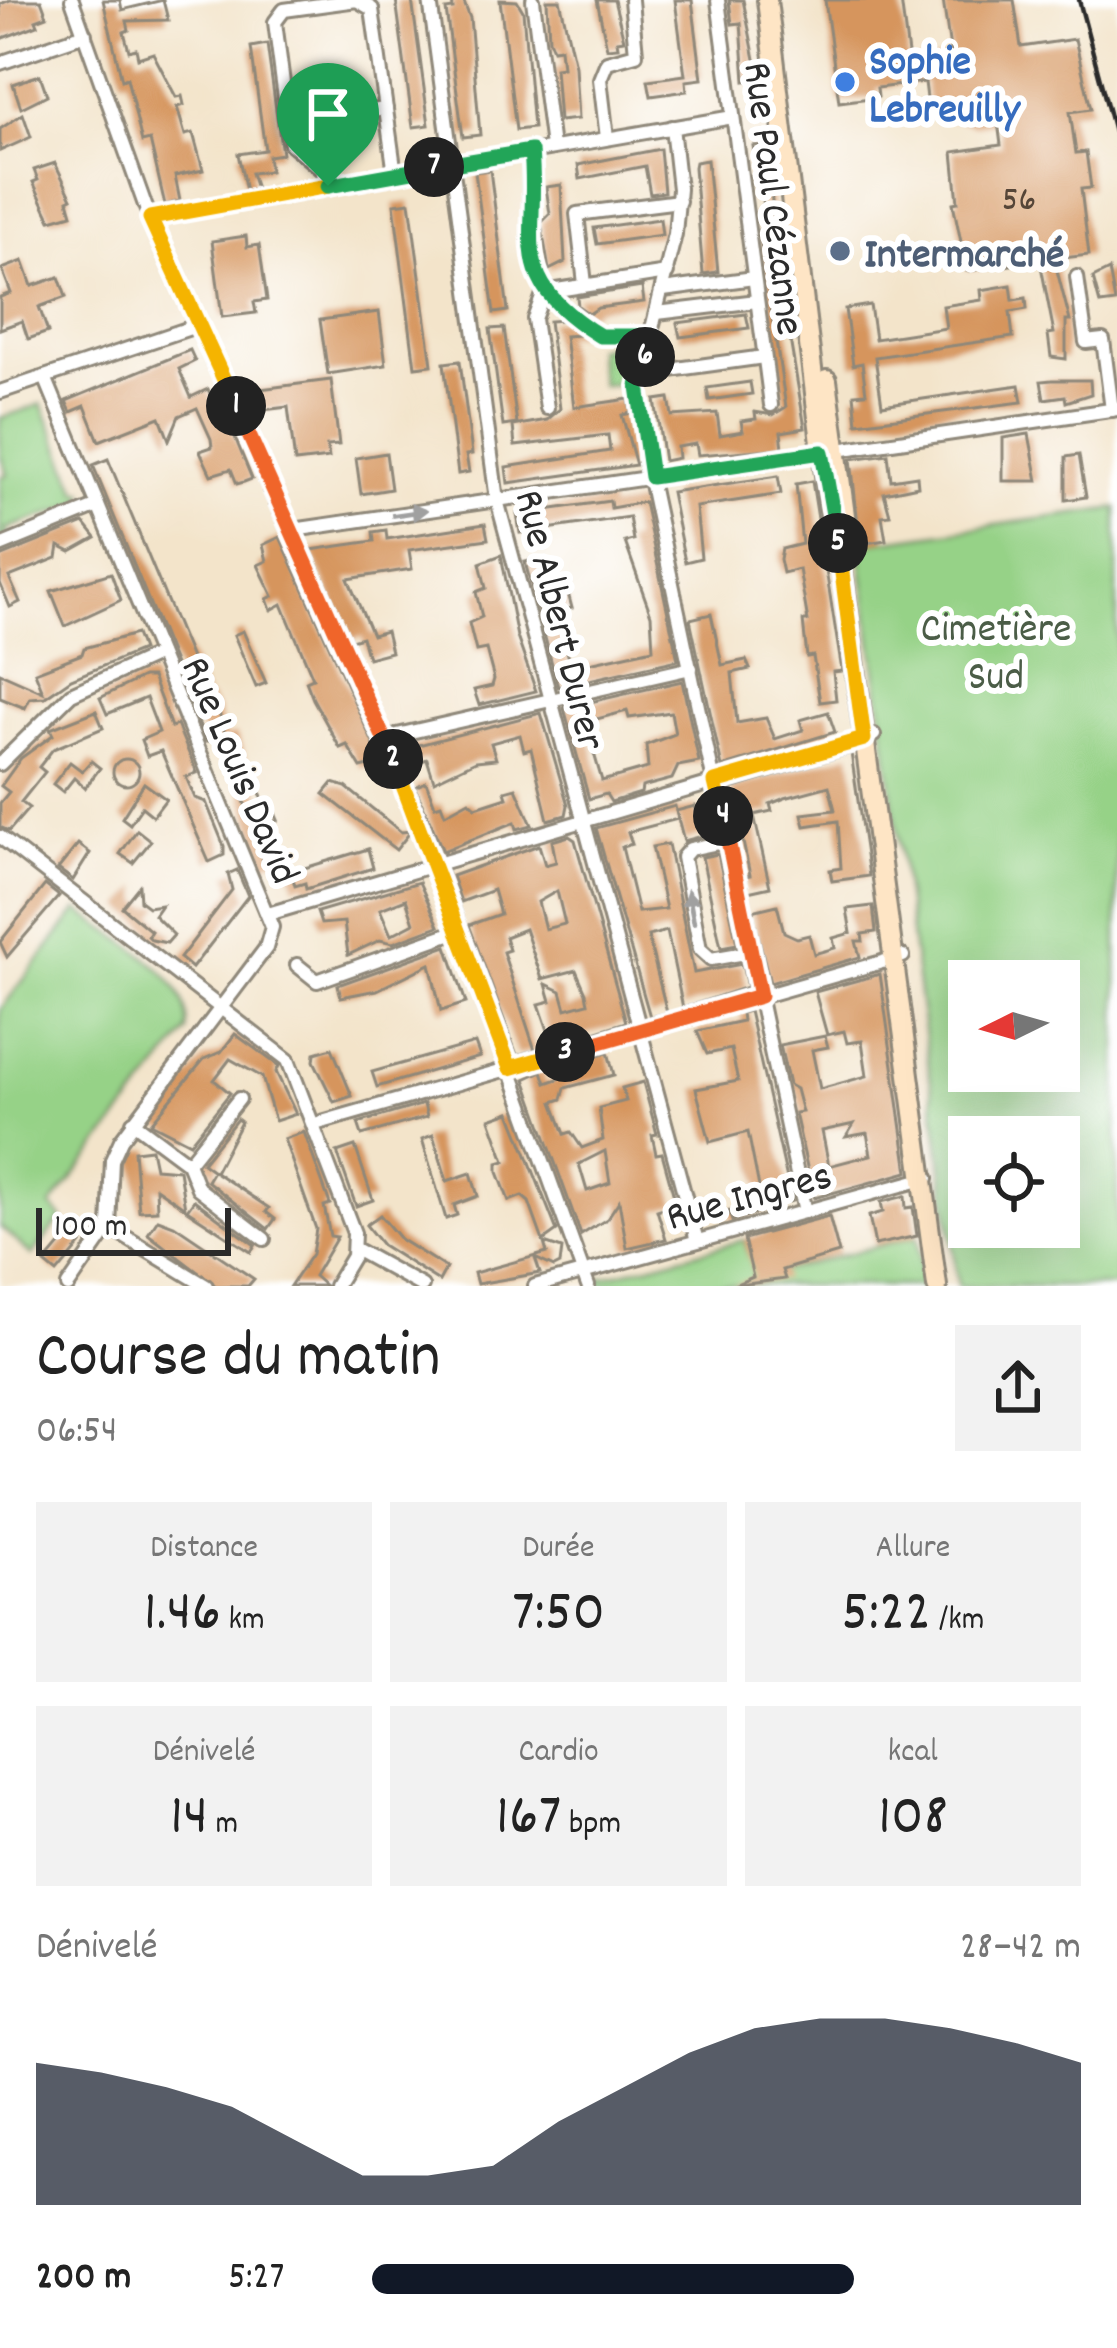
<!DOCTYPE html>
<html lang="fr">
<meta charset="utf-8">
<style>
:root{--surface:#fff;--page:#f2f2f2;--text:#222;--muted:#767676;--accent:#111827}
body{margin:0;font-family:Dekko,sans-serif;background:var(--page);color:var(--text);height:100vh;display:flex;flex-direction:column;font-size:45px;white-space:nowrap}
*{box-sizing:border-box;margin:0}
p{font-size:39px;color:var(--muted)}
.icon{flex:none;width:66px;height:66px;fill:none;stroke:currentColor;stroke-width:2;stroke-linecap:round;stroke-linejoin:round}
.map{position:relative;height:1286px;overflow:hidden}
.side{display:flex;flex-direction:column;background:var(--surface);flex:1}
.side>*{flex:none}
.needle{width:78px;rotate:265deg}
.buttons{position:absolute;left:948px;top:960px;display:grid;gap:24px}
.buttons a{display:grid;place-items:center;width:132px;height:132px;border-radius:0px;background:var(--surface);box-shadow:0 12px 48px #0002;font-size:60px}
.scale{position:absolute;left:36px;bottom:30px;width:195px;box-sizing:border-box;padding-left:12px;border:6px solid #2b2b2b;border-top:0;font-size:33px;line-height:42px;white-space:nowrap;color:#2b2b2b;-webkit-text-stroke:9px #fff;paint-order:stroke}
.pin{position:absolute;display:grid;place-items:center;width:102px;height:102px;color:#fff;margin:-123px -51px;border-radius:50% 50% 50% 0;rotate:-45deg;box-shadow:0 0 12px #0007}
.pin .icon{rotate:45deg}
.km{position:absolute;width:60px;height:60px;margin:-30px;border-radius:50%;background:#222;color:#fff;font-size:33px;line-height:60px;text-align:center}
.round{display:grid;place-items:center;flex:none;width:126px;height:126px;border-radius:0px;background:var(--page)}
.overview{display:flex;align-items:center;justify-content:space-between;height:204px;padding:0 36px}
h1{font-size:66px;font-weight:600;line-height:90px}
.figures{display:grid;grid-template-columns:repeat(3,1fr);gap:18px;height:204px;padding:12px 36px}
.figures div{display:grid;align-content:center;border-radius:0px;background:var(--page);text-align:center}
.figures b{font-size:60px;font-weight:600}
.figures small{font-size:33px;font-weight:400}
.figures p{font-size:33px}
.chart{height:336px;padding:24px 36px}
.chart p{display:flex;justify-content:space-between}
.chart svg{width:100%;height:216px;margin-top:12px;fill:var(--accent);opacity:.7}
ul{padding:0 36px;list-style:none;font-size:39px}
li{display:grid;grid-template-columns:192px 144px 1fr;align-items:center;height:90px}
li i{height:30px;border-radius:15px;background:var(--accent)}
.map>svg:first-child{display:block}
</style>
<div class="map">
<svg width="1117" height="1286" viewBox="0 0 1117 1286">
<rect width="100%" height="100%" fill="#fff"/>
<filter id="ink" filterUnits="userSpaceOnUse"><feTurbulence type="fractalNoise" baseFrequency=".00833" numOctaves="2"/><feDisplacementMap in="SourceGraphic" scale="24" xChannelSelector="R" yChannelSelector="G"/><feConvolveMatrix kernelMatrix="1 2 1 2 8 2 1 2 1" color-interpolation-filters="sRGB"/></filter>
<filter id="wash" filterUnits="userSpaceOnUse"><feTurbulence type="fractalNoise" baseFrequency=".004" numOctaves="4" result="noise"/><feDisplacementMap in="SourceGraphic" scale="48" xChannelSelector="R" yChannelSelector="G"/><feGaussianBlur stdDeviation="2.7" result="paint"/><feColorMatrix in="noise" values="0 0 0 0 0 0 0 0 0 0 0 0 0 0 0 0 0 1.4 0 .05"/><feComposite in="paint" operator="in"/></filter>
<g filter="url(#wash)">
<rect width="100%" height="100%" fill="#f3e4ca"/>
<g fill="#96d287" stroke="#607e59" stroke-width="3" fill-rule="evenodd">
<polygon points="637,342 630,384 601,385 596,348"/>
<polygon points="42,404 78,491 85,492 81,503 6,529 8,536 0,540 0,477 7,474 0,455 0,418"/>
<path d="M1117,508V1286H958L859,544ZM969,981H1059V1071H969ZM969,1137H1059V1227H969Z"/>
<path d="M78,910C119,941 195,975 187,1032L51,1206L62,1218L32,1255L0,1227V1010Z"/>
<polygon points="917,1236 923,1286 597,1284 600,1278 744,1240 755,1278"/>
</g>
<g id="blocks">
<g fill="#d6955d" fill-rule="evenodd">
<polygon points="10,0 41,0 47,16 36,20 38,25 0,39 0,4"/>
<polygon points="103,0 120,0 122,10 163,0 168,20 127,21 129,30 124,32 129,51 136,49 138,58 153,53 176,97 182,96 184,105 177,107 185,135 193,133 203,170 175,176 180,201 165,205 150,140 142,142 127,78 122,80"/>
<polygon points="396,0 412,0 429,125 413,127"/>
<polygon points="452,0 463,0 470,18 480,135 463,137 446,10 453,9"/>
<polygon points="500,0 517,1 523,11 533,128 516,130"/>
<polygon points="547,0 560,0 575,66 578,119 559,121 555,68 562,67 560,48 553,49 549,39"/>
<polygon points="597,0 614,0 624,40 617,41 618,47 607,48"/>
<polygon points="675,0 692,0 702,79 686,81 687,91 651,96 648,80 685,75"/>
<polygon points="729,0 743,0 759,79 745,81 741,23 732,24"/>
<polygon points="825,0 901,0 909,62 951,56 943,0 1014,0 1021,47 1075,39 1091,109 1070,112 1076,153 1086,152 1091,188 1081,189 1089,255 1054,259 1070,321 1066,321 1066,359 1051,357 1048,334 1054,333 1040,261 967,271 953,203 958,202 953,152 1001,145 998,122 974,125 929,115 925,82 877,88 878,97 839,102"/>
<polygon points="267,44 282,154 268,156 270,171 251,173 256,189 246,191 238,154 265,150 251,47"/>
<polygon points="40,75 47,95 21,108 13,84"/>
<polygon points="23,114 31,137 0,151 0,129"/>
<polygon points="767,145 778,268 805,428 781,432 783,448 698,455 696,444 677,447 678,458 664,461 655,400 669,398 672,416 717,413 720,435 743,431 741,421 756,419 755,412 773,415 786,407 759,230 767,228 753,146"/>
<polygon points="660,149 664,192 650,194 645,166 580,179 578,165"/>
<polygon points="707,160 718,272 703,274 694,167 695,162"/>
<polygon points="55,163 72,198 68,200 72,214 51,220 33,182 38,180 34,170"/>
<polygon points="490,170 508,311 494,313 475,172"/>
<polygon points="561,185 565,262 549,270 541,223 550,214 546,187"/>
<polygon points="410,202 432,365 415,367 394,204"/>
<polygon points="660,219 662,235 597,244 594,228"/>
<polygon points="246,236 247,247 259,245 267,300 254,302 256,313 222,317 212,241"/>
<polygon points="23,261 32,286 59,277 66,297 39,307 48,332 28,339 22,321 0,329 0,297 11,293 2,269"/>
<polygon points="1109,270 1115,302 1100,304 1093,278"/>
<polygon points="1011,285 1013,300 1026,298 1027,309 1010,312 1013,337 875,357 882,405 1019,385 1022,402 857,423 854,394 866,393 862,363 853,365 845,309 870,305 875,339 946,328 943,306 982,300 981,290"/>
<polygon points="642,287 644,302 598,308 589,314 578,306 577,297"/>
<polygon points="379,312 386,365 328,374 320,320"/>
<polygon points="746,314 749,328 680,337 677,323"/>
<polygon points="562,320 581,335 565,336 574,407 629,399 631,413 622,415 636,465 508,483 506,467 610,451 608,435 515,446 513,426 547,420 560,409 549,321"/>
<polygon points="504,328 517,424 503,426 490,329"/>
<polygon points="190,350 195,361 179,369 191,397 208,389 213,401 219,398 252,479 244,482 237,484 231,469 211,475 200,451 212,447 211,439 197,408 179,416 169,440 160,417 99,441 85,406 71,412 66,401"/>
<polygon points="460,361 472,454 466,455 469,472 458,474 444,363"/>
<polygon points="331,380 339,445 327,446 329,458 295,462 288,407 255,411 252,390"/>
<polygon points="1052,380 1090,380 1091,394 1066,402 1065,396 1044,399 1041,381"/>
<polygon points="750,382 752,394 709,400 707,388"/>
<polygon points="1029,434 1038,481 1003,481 1003,438"/>
<polygon points="386,453 391,489 361,494 356,458"/>
<polygon points="888,454 891,480 917,476 918,486 884,493 890,515 882,516 886,540 860,544 851,459"/>
<polygon points="1079,455 1086,497 1066,500 1066,457"/>
<polygon points="108,459 205,692 218,709 226,737 236,733 267,810 273,808 278,820 272,822 278,836 271,838 277,859 264,864 236,775 217,741 206,741 93,465"/>
<polygon points="778,476 781,494 696,507 701,558 685,562 671,492"/>
<polygon points="812,481 842,671 833,672 836,700 820,702 813,656 807,657 803,621 808,621 799,569 783,573 780,559 782,549 802,544 796,484"/>
<polygon points="610,501 611,508 644,502 678,660 558,687 525,562 538,559 547,598 568,593 572,608 557,611 571,667 653,649 651,615 625,542 633,540 629,517 520,533 517,514"/>
<polygon points="84,523 96,538 71,552 59,546 57,558 9,577 20,602 10,607 0,583 0,557"/>
<polygon points="485,524 488,539 409,550 412,569 348,579 372,635 386,631 391,652 368,658 362,637 351,640 311,550 374,541 373,532 386,530 387,539"/>
<polygon points="280,537 381,761 369,766 361,768 347,745 340,748 313,699 306,681 313,678 282,604 271,610 267,599 273,596 258,565 267,561 263,545"/>
<polygon points="501,555 517,637 536,691 479,705 474,690 492,686 494,679 486,649 476,651 469,623 482,617 476,592 486,588 480,563"/>
<polygon points="111,573 121,600 65,626 51,591"/>
<polygon points="711,614 722,665 746,660 750,669 732,673 737,723 766,718 775,739 803,730 800,720 828,712 835,732 722,767 690,619"/>
<polygon points="243,631 266,683 256,687 234,635"/>
<polygon points="136,634 142,650 71,679 45,697 30,698 25,708 0,698 0,673 43,692 35,672 82,654 84,648"/>
<polygon points="143,677 152,677 171,727 177,725 197,773 186,777 195,798 206,802 224,846 224,855 209,862 161,751 147,756 141,740 159,732 146,698 107,714 100,698"/>
<path d="M682,681L699,762L678,766L672,779L642,787L641,793L611,802L606,794L589,799L564,708ZM627,711L629,718L671,712L675,734L646,745L648,768L602,781L585,722Z"/>
<polygon points="96,711 103,728 53,749 39,767 45,772 21,802 29,808 9,831 0,827 0,803 9,792 1,786 21,758 53,735 50,729"/>
<polygon points="541,713 568,805 566,815 548,820 531,749 524,751 520,735 491,743 496,759 476,761 434,781 427,759 414,764 407,748"/>
<polygon points="851,753 869,876 832,881 830,870 841,868 838,821 805,826 802,814 835,810 829,786 785,798 770,804 772,811 754,815 770,887 748,892 745,876 750,875 743,842 738,843 731,789"/>
<circle cx="126" cy="772" r="13"/>
<polygon points="91,761 100,768 85,788 74,778 63,792 53,784 70,762 82,771"/>
<polygon points="426,782 435,806 441,804 445,814 469,801 476,807 507,797 505,791 516,788 532,825 517,829 515,822 443,851 415,787"/>
<polygon points="144,783 166,799 153,816 142,807 130,824 122,818"/>
<polygon points="333,783 346,787 401,832 411,831 396,850 324,794"/>
<polygon points="675,806 678,819 628,832 632,844 622,847 638,912 666,909 652,847 668,844 694,973 742,964 747,987 683,1008 667,931 648,936 667,1013 650,1017 596,828"/>
<polygon points="695,806 703,832 714,833 684,841 676,811"/>
<polygon points="137,830 151,841 133,863 120,854"/>
<path d="M569,836L575,840L626,1022L553,1045L539,1004L551,1001L546,984L561,991L566,1009L588,1003L586,993L576,970L542,979L525,929L505,937L509,950L503,952L535,1050L517,1055L469,925L500,914L493,890L461,902L452,876L539,845L545,865L556,862L552,841ZM557,891L565,924L545,929L538,902Z"/>
<polygon points="78,844 90,853 73,880 58,869"/>
<polygon points="368,849 373,868 306,889 305,883 295,886 291,872"/>
<polygon points="718,854 737,944 721,947 702,857"/>
<polygon points="237,870 248,896 192,968 180,958 232,890 228,874"/>
<path d="M419,882L439,926L393,943L380,940L348,955L344,922L321,924L317,912ZM406,899L414,923L391,935L380,909Z"/>
<polygon points="45,885 59,896 7,957 0,942"/>
<polygon points="139,886 140,901 148,907 161,905 154,915 174,935 167,943 152,940 148,936 151,931 122,907"/>
<polygon points="777,905 784,932 797,938 809,935 814,954 835,948 833,938 851,933 847,909 873,906 876,932 862,934 863,941 856,941 860,957 770,983 752,911"/>
<polygon points="447,946 466,1003 441,1011 430,964 377,990 341,997 338,985"/>
<path d="M880,974L908,1172L814,1198L795,1113L802,1112L796,1089L789,1085L780,1045L825,1036L828,1047L812,1050L820,1089L867,1076L862,1041L847,1043L844,1031L827,1035L815,992ZM854,1124L846,1137L867,1133L871,1155L829,1166L822,1131Z"/>
<polygon points="749,1011 792,1201 732,1221 729,1211 762,1202 748,1132 710,1142 696,1089 738,1081 731,1049 707,1054 697,1031 742,1021 741,1013"/>
<polygon points="235,1034 279,1066 276,1072 296,1114 275,1121 262,1077 230,1059 214,1080 230,1093 190,1143 151,1123 204,1059 221,1052"/>
<polygon points="475,1043 480,1057 377,1087 372,1072"/>
<polygon points="332,1048 352,1096 334,1102 314,1061 315,1053"/>
<path d="M608,1052L614,1075L565,1088L562,1099L553,1102L565,1134L571,1132L582,1148L603,1140L599,1108L626,1101L622,1088L643,1082L657,1134L652,1135L656,1154L662,1153L676,1204L657,1210L666,1239L627,1248L619,1201L607,1219L581,1235L525,1079L542,1071L546,1083L564,1077L560,1065ZM605,1151L610,1183L587,1191L579,1164Z"/>
<polygon points="424,1104 427,1117 362,1135 358,1123"/>
<polygon points="510,1112 557,1231 543,1241 529,1202 522,1196 509,1201 498,1172 498,1163 505,1161 490,1119"/>
<polygon points="237,1119 241,1122 215,1172 269,1208 266,1212 275,1219 268,1229 207,1181 213,1171 202,1163"/>
<polygon points="304,1132 330,1204 324,1206 330,1236 337,1237 314,1276 325,1286 290,1286 312,1254 316,1229 284,1139"/>
<polygon points="433,1135 447,1181 471,1173 478,1196 454,1205 457,1215 446,1219 422,1139"/>
<polygon points="355,1146 373,1200 356,1206 337,1152"/>
<polygon points="151,1149 155,1168 179,1170 185,1208 156,1188 157,1210 139,1211 134,1151"/>
<polygon points="905,1196 906,1208 913,1207 917,1236 875,1245 869,1216 883,1212 881,1202"/>
<polygon points="194,1200 255,1245 251,1252 187,1210"/>
<polygon points="380,1215 400,1239 446,1268 439,1281 382,1245 366,1225"/>
<polygon points="829,1216 839,1253 782,1270 785,1279 732,1286 753,1277 744,1239"/>
<polygon points="158,1219 174,1225 254,1279 248,1286 216,1286 148,1234"/>
<polygon points="71,1232 83,1242 57,1273 45,1263"/>
<polygon points="544,1243 562,1249 560,1264 554,1267 535,1258 540,1273 477,1284 474,1273 547,1253"/>
</g>
</g>
</g>
<g filter="url(#ink)">
<use href="#blocks" fill-opacity="0" stroke="#8f887a" stroke-width="3"/>
<g fill="none" stroke-linecap="round" stroke-linejoin="round">
<defs>
<g id="minor">
<polyline points="72,0 146,208 429,844 588,1286"/>
<polyline points="430,0 497,500 697,1241"/>
<polyline points="533,0 552,147"/>
<polyline points="718,0 771,405"/>
<polyline points="0,63 85,34"/>
<polyline points="288,122 386,109"/>
<polyline points="672,127 679,189 675,234 638,386 648,470 805,1212"/>
<polyline points="607,138 600,79 607,62 636,54 631,0"/>
<polyline points="531,151 530,243 544,292 600,336 650,336"/>
<polyline points="328,186 322,170 291,144 275,22 284,10 357,0 372,9 395,174"/>
<polyline points="150,218 733,117"/>
<polyline points="1077,277 1086,342 1103,340 1112,410"/>
<polyline points="585,284 577,214 679,201"/>
<polyline points="663,290 754,278"/>
<polyline points="657,313 757,301"/>
<polyline points="641,374 764,357"/>
<polyline points="45,377 272,927 266,948 121,1140 112,1160 109,1227 68,1286"/>
<polyline points="0,392 199,325"/>
<polyline points="547,408 534,319 544,292 667,273"/>
<polyline points="293,530 1117,409"/>
<polyline points="0,546 98,506"/>
<polyline points="384,738 691,668"/>
<polyline points="0,764 71,694 159,654"/>
<polyline points="0,837 288,1060 354,1233 353,1256 335,1286"/>
<polyline points="728,841 690,849 683,857 700,949 711,959 751,952"/>
<polyline points="268,914 874,735"/>
<polyline points="297,965 317,981 460,930"/>
<polyline points="133,1122 188,1163 198,1188 264,1239"/>
<polyline points="315,1124 903,956"/>
<polyline points="188,1163 239,1099"/>
<polyline points="109,1227 206,1286"/>
<polyline points="355,1249 422,1286"/>
<polyline points="535,1286 927,1178"/>
</g>
<g id="secondary">
<polyline points="767,0 829,508 837,532 937,1286"/>
<polyline points="827,380 848,538"/>
</g>
</defs>
<use href="#minor" stroke="#8f887a" stroke-width="18"/>
<use href="#secondary" stroke="#8f887a" stroke-width="24"/>
<use href="#minor" stroke="#fff" stroke-width="12"/>
<use href="#secondary" stroke="#fee5c5" stroke-width="18"/>
<polyline stroke="#2b2b2b" stroke-width="4.5" points="1079,0 1117,143"/>
</g>
<defs><path id="oneway-solid" d="M-6-.8H1V-3.2L6.5 0L1 3.2V.8H-6Z" transform="scale(3)"/></defs>
<g fill="#a0a0a0">
<use href="#oneway-solid" transform="translate(409 513) rotate(-8)"/>
<use href="#oneway-solid" transform="translate(691 907) rotate(-101)"/>
</g>
</g>
<g fill="none" stroke-linecap="round" stroke-linejoin="round" filter="url(#ink)">
<defs>
<polyline id="split-1" points="236,406 150,218 328,186"/>
<polyline id="split-2" points="236,406 393,759"/>
<polyline id="split-3" points="393,759 510,1068 565,1052"/>
<polyline id="split-4" points="565,1052 760,996 723,816"/>
<polyline id="split-5" points="723,816 715,782 864,739 838,543"/>
<polyline id="split-6" points="645,357 638,386 651,477 822,452 838,543"/>
<path id="split-7" d="M434,167L531,151C540,243 504,277 600,336H650L645,357"/>
<polyline id="split-8" points="328,186 434,167"/>
</defs>
<use href="#split-1" stroke="#fff" stroke-width="24"/>
<use href="#split-2" stroke="#fff" stroke-width="24"/>
<use href="#split-3" stroke="#fff" stroke-width="24"/>
<use href="#split-4" stroke="#fff" stroke-width="24"/>
<use href="#split-5" stroke="#fff" stroke-width="24"/>
<use href="#split-6" stroke="#fff" stroke-width="24"/>
<use href="#split-7" stroke="#fff" stroke-width="24"/>
<use href="#split-8" stroke="#fff" stroke-width="24"/>
<use href="#split-1" stroke="#f5b400" stroke-width="15"/>
<use href="#split-2" stroke="#f0652b" stroke-width="15"/>
<use href="#split-3" stroke="#f5b400" stroke-width="15"/>
<use href="#split-4" stroke="#f0652b" stroke-width="15"/>
<use href="#split-5" stroke="#f5b400" stroke-width="15"/>
<use href="#split-6" stroke="#22a559" stroke-width="15"/>
<use href="#split-7" stroke="#22a559" stroke-width="15"/>
<use href="#split-8" stroke="#22a559" stroke-width="15"/>
</g>
<circle fill="#3f7fe0" stroke="#fff" stroke-width="4.5" cx="845" cy="82" r="12"/>
<circle fill="#5c6f8a" stroke="#fff" stroke-width="4.5" cx="840" cy="251" r="12"/>
<g text-anchor="middle" stroke-width="12" stroke-linejoin="round" paint-order="stroke">
<g font-size="36" fill="#564638">
<text x="1019" y="209">56</text>
</g>
<g font-size="42" font-weight="bold" fill="#366cbe" stroke="#fff" text-anchor="start">
<text x="869" y="73">Sophie<tspan x="869" dy="48">Lebreuilly</tspan></text>
</g>
<g font-size="42" fill="#2b2b2b" stroke="#fff">
<text transform="translate(777 198) rotate(83)" y="15">Rue Paul Cézanne</text>
<text transform="translate(563 619) rotate(76)" y="15">Rue Albert Durer</text>
<text transform="translate(243 769) rotate(67)" y="15">Rue Louis David</text>
<text transform="translate(748 1193) rotate(-15)" y="15">Rue Ingres</text>
</g>
<g font-size="42" font-weight="bold" fill="#4e5e75" stroke="#fff" text-anchor="start">
<text x="864" y="266">Intermarché</text>
</g>
<g font-size="42" fill="#4b5d47" stroke="#fff">
<text x="996" y="640">Cimetière<tspan x="996" dy="48">Sud</tspan></text>
</g>
</g>
</svg>
<div class="buttons">
<a><svg class="needle" viewBox="-14 -14 28 28"><path d="M0-13l5 13h-10z" fill="#e53935"/><path d="M0 13l5-13h-10z" fill="#767676"/></svg></a>
<a><svg class="icon" aria-label="locate" viewBox="0 0 24 24"><circle cx="12" cy="12" r="6"/><path d="M12 2v4M12 18v4M2 12h4M18 12h4"/></svg></a>
</div>
<div class="scale">100 m</div>
<div class="pin" style="left:328px;top:186px;background:#1e9e55"><svg class="icon" aria-label="arrive" viewBox="0 0 24 24"><path d="M6 21V4h12l-3 4 3 4H6"/></svg></div>
<b class="km" style="left:236px;top:406px">1</b>
<b class="km" style="left:393px;top:759px">2</b>
<b class="km" style="left:565px;top:1052px">3</b>
<b class="km" style="left:723px;top:816px">4</b>
<b class="km" style="left:838px;top:543px">5</b>
<b class="km" style="left:645px;top:357px">6</b>
<b class="km" style="left:434px;top:167px">7</b>
</div>
<section class="side">
<div class="overview"><div><h1>Course du matin</h1><p>06:54</p></div><a class="round"><svg class="icon" aria-label="share" viewBox="0 0 24 24"><path d="M12 15V3M7 8l5-5 5 5M5 13v7h14v-7"/></svg></a></div>
<div class="figures">
<div><p>Distance</p><b>1.46<small> km</small></b></div>
<div><p>Durée</p><b>7:50</b></div>
<div><p>Allure</p><b>5:22<small> /km</small></b></div>
</div>
<div class="figures">
<div><p>Dénivelé</p><b>14<small> m</small></b></div>
<div><p>Cardio</p><b>167<small> bpm</small></b></div>
<div><p>kcal</p><b>108</b></div>
</div>
<div class="chart"><p><span>Dénivelé</span>28–42 m</p>
<svg viewBox="0 0 160 44" preserveAspectRatio="none"><path d="M0 44V15L10 17L20 20L30 24L40 31L50 38L60 38L70 36L80 27L90 20L100 13L110 8L120 6L130 6L140 8L150 11L160 15V44z"/></svg>
</div>
<ul>
<li><b>200 m</b>5:27<i style="width:68%"></i></li>
</ul>
</section>
